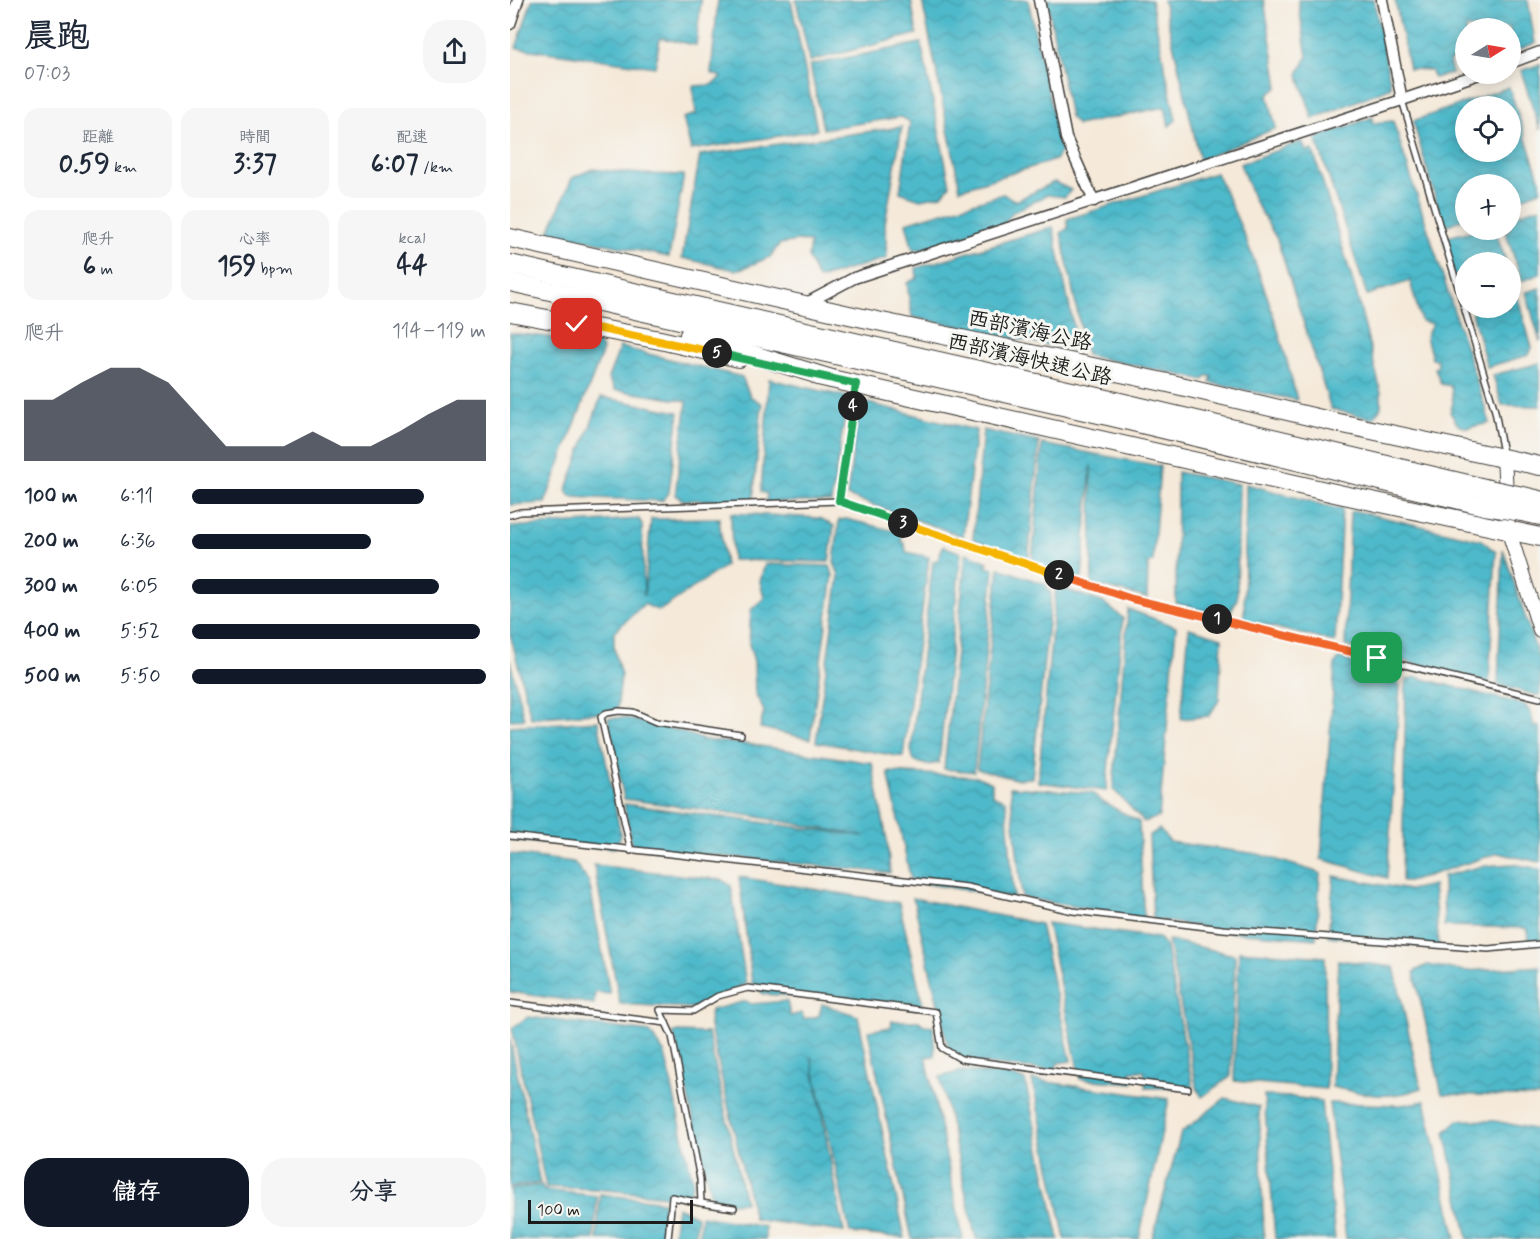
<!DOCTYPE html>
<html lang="zh-TW">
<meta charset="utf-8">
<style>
:root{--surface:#fff;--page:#f6f6f7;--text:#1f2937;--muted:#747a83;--accent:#111827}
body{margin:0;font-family:Mynerve,"LXGW WenKai TC",sans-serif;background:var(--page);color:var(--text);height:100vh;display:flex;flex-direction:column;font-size:22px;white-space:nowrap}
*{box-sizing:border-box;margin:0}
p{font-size:20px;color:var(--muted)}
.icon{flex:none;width:33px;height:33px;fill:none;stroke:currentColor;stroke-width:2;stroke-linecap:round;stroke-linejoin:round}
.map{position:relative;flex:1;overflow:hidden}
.drawer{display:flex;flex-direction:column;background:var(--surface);width:510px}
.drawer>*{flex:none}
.needle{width:39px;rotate:79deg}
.fabs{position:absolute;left:945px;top:18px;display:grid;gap:12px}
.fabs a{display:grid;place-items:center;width:66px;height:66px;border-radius:50%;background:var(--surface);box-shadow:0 3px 15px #0003;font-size:30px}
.scale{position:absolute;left:18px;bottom:15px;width:165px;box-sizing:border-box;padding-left:6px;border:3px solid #1c1c1c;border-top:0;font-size:16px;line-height:21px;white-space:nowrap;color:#1c1c1c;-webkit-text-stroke:4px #f6f6f2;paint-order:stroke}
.pin{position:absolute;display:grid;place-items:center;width:51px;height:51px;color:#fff;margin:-26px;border-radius:12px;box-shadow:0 3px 9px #0006}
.km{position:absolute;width:30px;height:30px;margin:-15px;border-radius:50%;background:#222;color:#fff;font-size:16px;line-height:30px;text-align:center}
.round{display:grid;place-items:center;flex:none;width:63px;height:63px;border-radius:24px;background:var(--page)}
.overview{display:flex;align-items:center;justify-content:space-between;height:102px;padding:0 24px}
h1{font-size:33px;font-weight:800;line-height:45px}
.stats{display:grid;grid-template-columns:repeat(3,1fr);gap:9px;height:102px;padding:6px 24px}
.stats div{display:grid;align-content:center;border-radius:15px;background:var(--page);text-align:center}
.stats b{font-size:26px;font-weight:800}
.stats small{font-size:16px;font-weight:400}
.stats p{font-size:16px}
.chart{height:168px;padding:12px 24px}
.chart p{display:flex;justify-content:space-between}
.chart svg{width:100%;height:108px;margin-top:6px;fill:var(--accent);opacity:.7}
.action{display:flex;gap:12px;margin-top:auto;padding:12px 24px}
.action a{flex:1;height:69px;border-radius:24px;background:var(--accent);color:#fff;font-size:24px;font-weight:800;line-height:69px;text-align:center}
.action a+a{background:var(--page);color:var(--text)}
ul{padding:0 24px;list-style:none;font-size:20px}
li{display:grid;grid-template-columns:96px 72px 1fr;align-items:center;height:45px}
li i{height:15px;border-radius:8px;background:var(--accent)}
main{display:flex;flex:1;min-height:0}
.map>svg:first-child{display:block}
</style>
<main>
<section class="drawer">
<div class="overview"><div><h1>晨跑</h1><p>07:03</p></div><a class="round"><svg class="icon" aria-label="share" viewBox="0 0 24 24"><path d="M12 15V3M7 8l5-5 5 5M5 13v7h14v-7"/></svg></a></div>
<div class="stats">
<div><p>距離</p><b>0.59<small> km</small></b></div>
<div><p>時間</p><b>3:37</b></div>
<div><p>配速</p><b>6:07<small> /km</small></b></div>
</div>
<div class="stats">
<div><p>爬升</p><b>6<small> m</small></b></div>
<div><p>心率</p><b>159<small> bpm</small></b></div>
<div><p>kcal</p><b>44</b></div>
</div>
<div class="chart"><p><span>爬升</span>114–119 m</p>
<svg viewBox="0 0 160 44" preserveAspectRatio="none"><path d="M0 44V19L10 19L20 12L30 6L40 6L50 12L60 25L70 38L80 38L90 38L100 32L110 38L120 38L130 32L140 25L150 19L160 19V44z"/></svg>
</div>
<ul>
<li><b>100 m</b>6:11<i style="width:79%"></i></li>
<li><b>200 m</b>6:36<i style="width:61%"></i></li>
<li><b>300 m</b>6:05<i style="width:84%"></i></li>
<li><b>400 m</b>5:52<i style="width:98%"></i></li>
<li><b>500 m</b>5:50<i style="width:100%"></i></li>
</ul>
<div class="action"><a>儲存</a><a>分享</a></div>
</section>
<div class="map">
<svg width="1030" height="1239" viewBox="0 0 1030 1239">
<defs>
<pattern id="water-waves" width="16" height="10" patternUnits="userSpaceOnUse" patternTransform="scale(1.5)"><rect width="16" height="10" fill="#4eb9ca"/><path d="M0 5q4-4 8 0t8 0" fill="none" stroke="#449ead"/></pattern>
</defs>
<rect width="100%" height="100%" fill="#f6f6f2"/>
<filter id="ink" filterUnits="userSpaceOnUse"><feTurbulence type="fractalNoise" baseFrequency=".0167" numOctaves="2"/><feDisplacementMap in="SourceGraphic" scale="12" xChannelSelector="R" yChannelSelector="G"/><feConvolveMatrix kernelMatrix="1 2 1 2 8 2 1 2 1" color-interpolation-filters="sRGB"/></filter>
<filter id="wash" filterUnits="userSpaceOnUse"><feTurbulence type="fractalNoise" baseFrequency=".008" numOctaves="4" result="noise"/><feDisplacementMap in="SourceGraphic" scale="24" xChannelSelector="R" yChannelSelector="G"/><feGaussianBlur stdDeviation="1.35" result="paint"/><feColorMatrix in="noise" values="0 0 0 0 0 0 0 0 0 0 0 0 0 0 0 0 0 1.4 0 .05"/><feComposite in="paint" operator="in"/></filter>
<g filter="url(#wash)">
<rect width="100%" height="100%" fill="#f5e9d9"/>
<g fill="url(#water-waves)" stroke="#356a73" stroke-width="1.5" fill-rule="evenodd">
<polygon points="22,0 191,0 186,45 150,38 145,67 6,48"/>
<polygon points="208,0 281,0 307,130 181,150 173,118 186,114 183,86 202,85 211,77 201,73"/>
<polygon points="286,0 401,0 407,34 300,61"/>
<polygon points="412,0 518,0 551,151 545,160 450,189"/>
<polygon points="537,0 641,0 666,120 659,126 655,107 567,125 560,117"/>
<polygon points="653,0 754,0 768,87 758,95 766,128 690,160"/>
<polygon points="788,0 864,0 881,87 803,119 788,74 797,57"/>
<polygon points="885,0 1018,0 1025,43 1001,53 1000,28 956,28 955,56 939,61 942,73 924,78 920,70 899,69"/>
<polygon points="411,43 440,185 432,195 410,199 390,192 400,122 391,117 313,129 300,65"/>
<polygon points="1030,64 1030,130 1011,71"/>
<path d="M999,87L1030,181V191L1001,202L1000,184H956L955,218L938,225L932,221L903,121ZM956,106H1000V152H956Z"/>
<polygon points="863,117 862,123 883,121 980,423 957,428 948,425 940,412 943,403 941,386 931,384 925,368 928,366 927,359 922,359 916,336 922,324 911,321 900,281 857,295 806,138"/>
<polygon points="392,127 375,223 377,258 308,279 298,258 300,242 287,241 270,244 260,257 234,268 225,270 172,258 190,155"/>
<polygon points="792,141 796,151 803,150 847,295 871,392 871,407 863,419 821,409 767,239 744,200 730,164"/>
<polygon points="82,169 131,174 174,175 159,257 39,232 62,178"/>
<path d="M706,173C742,245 768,321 787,400L700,383L702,376H696L694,380L576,355L551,233L558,228L557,219Z"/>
<polygon points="544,182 561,190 555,197 537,195 503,212 494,224 412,250 403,250 396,223 493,194 506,201"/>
<polygon points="1030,207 1030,274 1012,281 995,230 1000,230 1001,216"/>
<polygon points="543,227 569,352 402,317 397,283 407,278 406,268"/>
<polygon points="965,230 985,230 996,262 956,262 955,297 951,298 933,238"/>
<polygon points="1030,288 1030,342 1016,292"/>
<polygon points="1000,297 1008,298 1022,348 1019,355 977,367 961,309 1000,308"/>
<polygon points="0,333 87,342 93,350 35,503 0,505"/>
<polygon points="110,347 232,377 240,396 252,404 243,501 173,500 165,495 177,401 105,390 98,378"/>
<polygon points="1030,363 1030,406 992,405 983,375"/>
<polygon points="259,379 338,397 321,502 256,502 257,494 251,492"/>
<polygon points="91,397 169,412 159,493 152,501 62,497 56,491"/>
<polygon points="350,401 466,430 453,536 337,496"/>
<polygon points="473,430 529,442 518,562 463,539"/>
<polygon points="532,444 650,466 643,561 638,565 637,598 582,584 581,465 572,578 568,580 522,563"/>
<polygon points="667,472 729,484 727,599 718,617 666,603"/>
<polygon points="736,484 825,508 832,508 825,642 734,620"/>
<polygon points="846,511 971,540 986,552 979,683 835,646 840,512"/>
<polygon points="221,513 310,518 324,526 319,562 222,560"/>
<polygon points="209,518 215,566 149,611 134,604 104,632 104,648 111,676 107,711 21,718 0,633 0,527 129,519 132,524 134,596 141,519"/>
<polygon points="336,519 393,533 391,541 395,544 396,552 419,557 393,757 306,742 329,575 324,563 329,520"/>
<polygon points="433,546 451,553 429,763 417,765 404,761 401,750 423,561 428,560"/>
<polygon points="993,549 1030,662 1030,696 988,685"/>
<polygon points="456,553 478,562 476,567 484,569 464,772 434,769"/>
<polygon points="255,564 320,566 323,575 300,739 250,728 254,711 245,693 244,661 239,644 241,610 254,598 250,581"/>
<polygon points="489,568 535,584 541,594 522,778 505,779 467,769"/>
<polygon points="546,586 594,603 613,618 596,791 528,782"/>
<polygon points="618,609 666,627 649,817 634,822 603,789"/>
<polygon points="679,628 712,638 709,700 699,716 671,719"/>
<polygon points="830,658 882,676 890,686 877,878 811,859 825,664"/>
<polygon points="0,660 14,719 0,720"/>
<polygon points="906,677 1015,705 1021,713 1024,727 1030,726 1030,862 988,853 902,881 892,881 896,680"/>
<polygon points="98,718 115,718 170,731 193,740 237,744 362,763 377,840 380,873 122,847 114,804 354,836 242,816 114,799"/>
<polygon points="88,721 111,836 105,848 0,840 0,726"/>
<polygon points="378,772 468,777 482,783 482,795 496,801 504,898 401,881"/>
<polygon points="500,787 582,793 593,802 629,822 634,919 512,897"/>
<polygon points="649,829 660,842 748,854 810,873 806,939 719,932 643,919 639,836"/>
<polygon points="0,854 64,862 79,882 100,994 85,992 84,1004 0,992"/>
<polygon points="1003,864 1030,869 1030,942 1020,943 1016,928 934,926 933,876 973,866"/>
<polygon points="84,865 213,880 221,886 236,984 182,1008 110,1004"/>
<polygon points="824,876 899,890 923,885 929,948 818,936"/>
<polygon points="229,877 389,903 413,1005 253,994 242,983"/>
<polygon points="403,898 530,924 561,1061 548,1063 545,1071 448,1061 439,1051"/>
<polygon points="537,923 649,938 656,947 683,1088 636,1088 634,1071 621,1071 623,1083 570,1079"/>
<polygon points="658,940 725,955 721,1076 692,1097 687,1089"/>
<polygon points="729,951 815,957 816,1089 724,1081"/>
<path d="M828,960L884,967L911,1088C880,1101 854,1094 822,1087Z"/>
<polygon points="917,965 955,971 1030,966 1030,1097 932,1094 904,972"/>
<polygon points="236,1001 241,1004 277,1001 280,1016 292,1013 294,1019 309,1016 312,1004 348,1016 395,1238 340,1233 301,1056 334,1232 244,1219 199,1022 201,1010"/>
<polygon points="18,1017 140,1032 155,1054 183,1183 177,1198 86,1189 36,1187 2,1028"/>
<polygon points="382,1021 409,1021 414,1025 423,1026 425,1056 416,1057 453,1239 402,1239 358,1031 381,1027"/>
<polygon points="163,1032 198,1033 235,1202 203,1204"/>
<polygon points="0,1039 30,1183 0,1187"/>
<polygon points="452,1071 498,1075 515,1080 549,1239 466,1239 430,1077"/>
<polygon points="522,1080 659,1099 629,1239 555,1239"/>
<polygon points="754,1096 782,1097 811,1101 825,1239 765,1239"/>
<polygon points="715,1098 749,1107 754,1239 642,1239 671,1133"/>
<polygon points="915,1101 946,1239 836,1239 819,1103 891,1105"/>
<polygon points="948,1120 985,1121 1029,1130 1030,1239 958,1239 935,1132"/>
<polygon points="32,1185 34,1190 87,1196 84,1239 0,1239 0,1189"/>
<polygon points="90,1194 154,1202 151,1239 87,1239"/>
<polygon points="167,1207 187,1216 185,1239 163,1239"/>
<polygon points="191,1216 255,1227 255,1239 189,1239"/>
</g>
</g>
<g filter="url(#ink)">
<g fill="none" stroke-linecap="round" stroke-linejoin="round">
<defs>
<g id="service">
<polyline points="892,100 985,411 993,453"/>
<polyline points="329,501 346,387"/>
<polyline points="0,515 10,512 329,501 622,599 1030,698"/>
<polyline points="0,836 457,887 563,911 713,929 978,949 1030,944"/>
<polyline points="121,851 91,717 96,713 109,711 123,712 146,722 231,735"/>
<polyline points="0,1003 156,1023"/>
<polyline points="191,1203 224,1208"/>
<polyline points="158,1239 162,1197 191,1203 190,1179 162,1036 150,1010 183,1011 208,996 238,988 426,1012 432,1048 451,1059 678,1089"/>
</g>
<g id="minor">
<polyline points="529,0 556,138 584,201"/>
<polyline points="872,0 892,100"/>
<polyline points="0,24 8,0"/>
<polyline points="1000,63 1030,52"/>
<polyline points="295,304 344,278 892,100 969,74"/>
</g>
<polyline id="tertiary" points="994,457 998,529 1030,630"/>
<g id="primary">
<polyline points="0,238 339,315 658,383 824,422 1030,466"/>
<polyline points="0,312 150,340 229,358"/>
<polyline points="308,376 829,494 1030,537"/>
</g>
<g id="trunk">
<polyline points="0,264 606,401 979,489"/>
<polyline points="0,282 602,417 975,506"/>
<polyline points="179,335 322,379"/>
<polyline points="1013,496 1030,500"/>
<polyline points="1012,512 1030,516"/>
</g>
</defs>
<use href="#service" stroke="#3d3b38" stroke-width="8"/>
<use href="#minor" stroke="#3d3b38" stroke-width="13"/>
<use href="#tertiary" stroke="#3d3b38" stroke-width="16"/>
<use href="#primary" stroke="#3d3b38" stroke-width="20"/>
<use href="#trunk" stroke="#3d3b38" stroke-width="20"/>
<use href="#service" stroke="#fff" stroke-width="5"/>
<use href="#minor" stroke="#fff" stroke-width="10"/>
<use href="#tertiary" stroke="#fff" stroke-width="14"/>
<use href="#primary" stroke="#fff" stroke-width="18"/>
<use href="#trunk" stroke="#fff" stroke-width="18"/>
<defs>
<g id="trunk-bridge">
<polyline points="979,489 1013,496"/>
<polyline points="975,506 1012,512"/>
</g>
</defs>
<use href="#trunk-bridge" stroke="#3d3b38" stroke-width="20" stroke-linecap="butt"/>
<use href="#trunk-bridge" stroke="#fff" stroke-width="18"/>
</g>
</g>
<g fill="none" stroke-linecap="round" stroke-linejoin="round" filter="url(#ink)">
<defs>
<polyline id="split-1" points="707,619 867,658"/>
<polyline id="split-2" points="549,575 622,599 707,619"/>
<polyline id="split-3" points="393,523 549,575"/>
<polyline id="split-4" points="343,406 329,501 393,523"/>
<polyline id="split-5" points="207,353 346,384 343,406"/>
<polyline id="split-6" points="67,324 207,353"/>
</defs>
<use href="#split-1" stroke="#fff" stroke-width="12"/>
<use href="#split-2" stroke="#fff" stroke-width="12"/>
<use href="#split-3" stroke="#fff" stroke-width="12"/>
<use href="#split-4" stroke="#fff" stroke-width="12"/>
<use href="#split-5" stroke="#fff" stroke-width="12"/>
<use href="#split-6" stroke="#fff" stroke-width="12"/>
<use href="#split-1" stroke="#f0652b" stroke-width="8"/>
<use href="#split-2" stroke="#f0652b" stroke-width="8"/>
<use href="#split-3" stroke="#f5b400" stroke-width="8"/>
<use href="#split-4" stroke="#22a559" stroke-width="8"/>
<use href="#split-5" stroke="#22a559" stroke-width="8"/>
<use href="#split-6" stroke="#f5b400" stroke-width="8"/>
</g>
<g text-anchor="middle" stroke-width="6" stroke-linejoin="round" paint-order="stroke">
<g font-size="21" fill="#1c1c1c" stroke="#f6f6f2">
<text transform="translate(520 330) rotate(12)" y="7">西部濱海公路</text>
<text transform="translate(520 359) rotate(13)" y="7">西部濱海快速公路</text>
</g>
</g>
</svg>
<div class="fabs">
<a><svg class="needle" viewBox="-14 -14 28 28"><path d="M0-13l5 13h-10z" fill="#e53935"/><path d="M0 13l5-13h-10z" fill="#747a83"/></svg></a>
<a><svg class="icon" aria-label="locate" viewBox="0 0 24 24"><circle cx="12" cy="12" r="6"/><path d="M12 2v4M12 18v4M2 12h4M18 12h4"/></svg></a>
<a>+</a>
<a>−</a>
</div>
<div class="scale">100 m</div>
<div class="pin" style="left:867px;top:658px;background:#1e9e55"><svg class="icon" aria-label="arrive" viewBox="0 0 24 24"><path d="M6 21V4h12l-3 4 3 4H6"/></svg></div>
<div class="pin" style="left:67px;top:324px;background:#d93025"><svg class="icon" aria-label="check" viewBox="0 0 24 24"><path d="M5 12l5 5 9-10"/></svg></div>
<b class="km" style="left:707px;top:619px">1</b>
<b class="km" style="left:549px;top:575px">2</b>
<b class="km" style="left:393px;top:523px">3</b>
<b class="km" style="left:343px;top:406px">4</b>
<b class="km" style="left:207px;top:353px">5</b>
</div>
</main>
